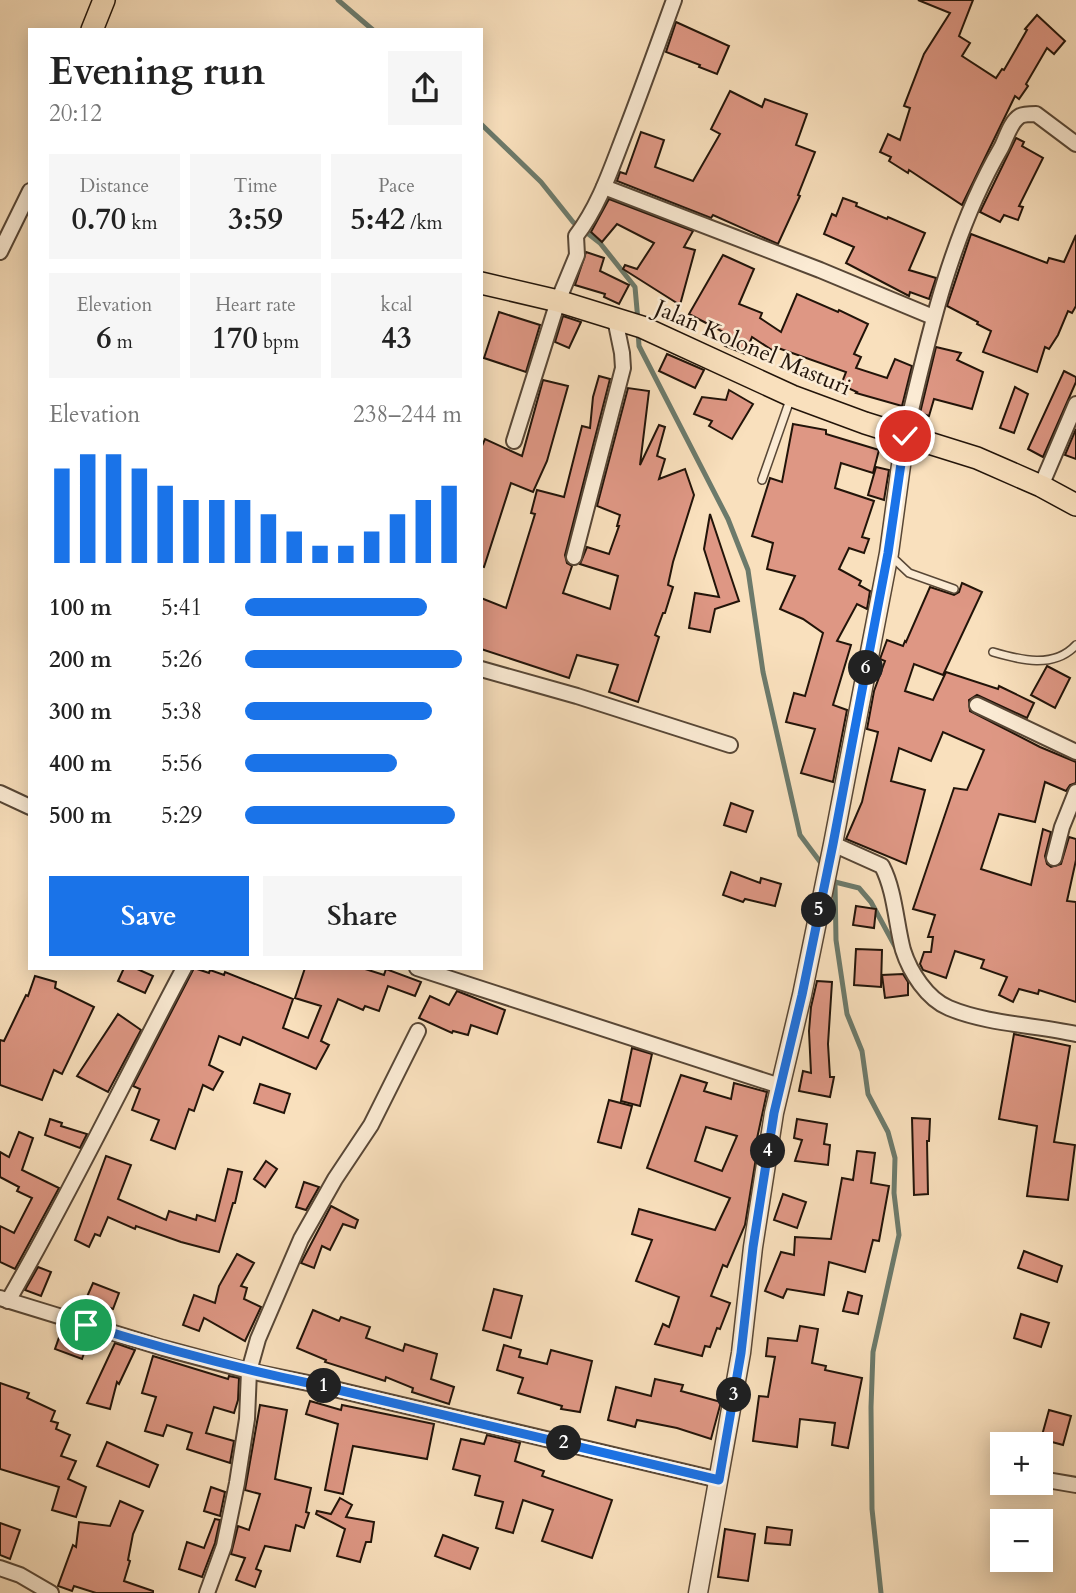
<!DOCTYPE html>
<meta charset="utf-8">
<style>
:root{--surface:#fff;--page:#f6f6f6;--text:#222;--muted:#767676;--accent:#1a73e8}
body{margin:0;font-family:Cardo,serif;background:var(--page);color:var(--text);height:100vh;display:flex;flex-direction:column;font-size:26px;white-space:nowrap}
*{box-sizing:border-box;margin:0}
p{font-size:23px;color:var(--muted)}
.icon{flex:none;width:38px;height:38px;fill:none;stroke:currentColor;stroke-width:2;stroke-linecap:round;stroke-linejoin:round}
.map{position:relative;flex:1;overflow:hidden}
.sheet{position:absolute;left:28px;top:28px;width:455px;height:942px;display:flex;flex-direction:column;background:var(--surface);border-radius:0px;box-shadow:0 4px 18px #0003}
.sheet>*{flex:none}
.fabs{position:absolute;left:990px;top:1432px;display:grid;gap:14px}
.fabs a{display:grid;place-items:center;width:63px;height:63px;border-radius:0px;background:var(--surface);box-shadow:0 4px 18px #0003;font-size:35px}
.pin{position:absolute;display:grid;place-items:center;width:60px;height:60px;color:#fff;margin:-30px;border:4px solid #fff;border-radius:50%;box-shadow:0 2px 7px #0007}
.km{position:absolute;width:35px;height:35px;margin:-18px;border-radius:50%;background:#222;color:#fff;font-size:19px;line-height:35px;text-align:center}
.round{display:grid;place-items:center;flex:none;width:74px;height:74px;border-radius:0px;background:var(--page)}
.head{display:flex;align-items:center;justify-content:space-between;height:119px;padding:0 21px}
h1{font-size:38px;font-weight:800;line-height:52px}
.stats{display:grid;grid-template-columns:repeat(3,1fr);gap:10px;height:119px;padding:7px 21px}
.stats div{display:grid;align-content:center;border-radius:0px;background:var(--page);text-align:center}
.stats b{font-size:30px;font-weight:800}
.stats small{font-size:19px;font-weight:400}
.stats p{font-size:19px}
.chart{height:196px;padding:14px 21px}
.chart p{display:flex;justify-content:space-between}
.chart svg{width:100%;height:126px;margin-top:7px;stroke:var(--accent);stroke-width:6}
.button{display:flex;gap:14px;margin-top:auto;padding:14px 21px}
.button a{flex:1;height:80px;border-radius:0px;background:var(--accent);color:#fff;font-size:28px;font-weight:800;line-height:80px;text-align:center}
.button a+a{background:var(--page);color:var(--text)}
ul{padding:0 21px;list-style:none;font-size:23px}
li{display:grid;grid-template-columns:112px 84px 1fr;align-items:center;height:52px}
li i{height:18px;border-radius:9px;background:var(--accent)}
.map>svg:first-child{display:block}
</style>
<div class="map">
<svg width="1076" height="1593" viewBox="0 0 1076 1593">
<rect width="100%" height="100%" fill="#f9e0bd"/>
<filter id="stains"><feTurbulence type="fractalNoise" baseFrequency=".00286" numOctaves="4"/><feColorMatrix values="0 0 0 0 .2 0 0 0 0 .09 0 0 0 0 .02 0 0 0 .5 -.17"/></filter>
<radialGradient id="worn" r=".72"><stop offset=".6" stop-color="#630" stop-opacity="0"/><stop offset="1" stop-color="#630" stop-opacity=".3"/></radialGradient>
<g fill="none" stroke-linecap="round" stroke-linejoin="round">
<g stroke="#6c7a6b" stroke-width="5">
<polyline points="338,0 373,30"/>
<polyline points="481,124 541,182 573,222 600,243 635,287 638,321"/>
<polyline points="638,331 639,346 728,519 748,570 763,672 800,835 824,867"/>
<polyline points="832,878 835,882 836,940 847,1014 862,1051 868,1094 888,1132 895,1158 894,1193 899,1235 873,1352 871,1407 872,1509 881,1593"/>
<polyline points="835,882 859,888 871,902 897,950"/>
</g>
</g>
<g fill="#de9784" stroke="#221409" stroke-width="2" fill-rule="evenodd">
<polygon points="918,0 973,0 959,36 970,43 962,56 996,78 1002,69 1004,70 1027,30 1025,29 1037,15 1065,41 1054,54 1047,48 1026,84 1028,86 1019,99 1015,96 962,205 909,170 908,173 889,161 891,157 880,152 888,134 900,140 910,108 904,106 924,54 950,13"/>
<polygon points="676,22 729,46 717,74 699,67 700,65 666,52"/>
<polygon points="730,91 762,107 765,99 807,114 796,145 815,152 798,195 800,196 778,244 713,215 711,218 617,181 620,172 626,174 641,132 664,140 655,167 693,181 720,134 711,129"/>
<polygon points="1016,138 1024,142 1022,146 1043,158 1019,206 1023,207 1018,220 1004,215 1000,222 980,212"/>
<polygon points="843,198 857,203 856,206 887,219 888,217 925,233 909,270 936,278 929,299 910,292 909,296 846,263 854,247 824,234 832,214 836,216"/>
<polygon points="609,199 693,231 684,247 695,250 680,305 623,269 625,265 637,269 654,243 617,224 602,242 591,232"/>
<polygon points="971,234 1047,263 1049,258 1064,262 1076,235 1076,306 1072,313 1068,311 1058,335 1049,349 1045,347 1037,372 983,352 991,331 977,324 978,322 947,306"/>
<polygon points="586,252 604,258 600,271 629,285 619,304 604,297 605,294 575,285"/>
<polygon points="723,255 754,269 739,304 762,313 760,318 781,332 797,294 838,312 839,310 868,324 854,354 861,357 856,368 887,378 895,359 912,366 902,406 856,393 857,392 841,385 846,372 778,348 775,352 752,337 745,354 725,346 729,335 689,314"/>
<polygon points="499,312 540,325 526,372 484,358"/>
<polygon points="563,316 581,322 569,348 555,342"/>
<polygon points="936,347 961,353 957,360 983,372 972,409 934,399 929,416 920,413"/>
<polygon points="667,354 704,370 695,388 659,371"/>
<polygon points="1064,371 1076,377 1076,382 1043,457 1028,449"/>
<polygon points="599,376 610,379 565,555 567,563 572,566 563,593 610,609 618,576 580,564 587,547 609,554 619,526 617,526 620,515 597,506 628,388 649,391 640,465 659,425 665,427 657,456 665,459 659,479 685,469 694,495 673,562 668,585 673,587 665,613 663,613 655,635 659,637 638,702 609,692 618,665 577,655 569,678 481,649 481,598 506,608 535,514 531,513 537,490 564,497 582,426 590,428 593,397"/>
<polygon points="543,380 568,386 547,461 533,492 511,483 484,567 481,566 481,448 485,439 522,456"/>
<polygon points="1015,387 1028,394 1014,433 1000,428"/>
<polygon points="729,390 753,404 732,439 709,426 712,421 694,414 702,397 726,400"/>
<polygon points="793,424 826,430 826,434 879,450 873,473 841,463 835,488 874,501 862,537 869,539 864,553 849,548 839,569 861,581 859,585 870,591 867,609 857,604 837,641 851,645 833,705 847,710 833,782 801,773 815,729 786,722 794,693 805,696 823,633 803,619 780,609 795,576 767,569 773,543 752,536 770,478 782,482"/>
<polygon points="1076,429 1076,459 1065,455"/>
<polygon points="876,467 889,470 884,500 868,495"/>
<polygon points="710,514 739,601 715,609 710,632 689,628 695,593 719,597 704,549"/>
<polygon points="962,583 982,592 943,675 914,664 905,691 933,700 946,672 998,689 999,686 1034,703 1027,718 977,695 969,700 970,711 1040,747 1076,762 1076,783 1070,785 1066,791 1045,782 1035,822 999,814 981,869 1031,885 1043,829 1051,832 1045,856 1047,864 1051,867 1061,864 1069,837 1076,839 1076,860 1067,901 1076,902 1076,1002 1039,990 1038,994 1019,989 1013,1002 999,995 1007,977 981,968 984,960 955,951 946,978 923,970 920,964 924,952 931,952 933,937 928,937 935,915 913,909 954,788 967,790 984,750 943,732 931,761 899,748 891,781 925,790 906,864 846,839 862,802 878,732 867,729 874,691 885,661 880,659 887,640 903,646 905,641 906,642 930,587 954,595 959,592"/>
<polygon points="1047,666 1070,678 1055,708 1031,695"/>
<polygon points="731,803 753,811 746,832 724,825"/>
<polygon points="731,872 760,883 761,878 781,884 775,906 745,899 743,902 723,895"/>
<polygon points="856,906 876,909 874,928 853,925"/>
<polygon points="856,949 882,950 881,987 854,985"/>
<polygon points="124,968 135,968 153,976 145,993 118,981"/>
<polygon points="194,968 209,973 210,970 224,975 225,972 293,999 283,1028 308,1038 321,1006 295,998 305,968 362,968 384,975 386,969 421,982 415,996 388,986 379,1011 365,1006 363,1010 338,999 321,1041 329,1045 316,1069 243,1037 240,1045 219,1036 209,1065 223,1072 213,1090 203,1085 194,1111 189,1109 175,1149 151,1140 159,1120 132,1110 140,1089 133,1086"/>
<polygon points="903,974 908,982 908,995 885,998 882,975"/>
<polygon points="35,976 56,982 55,988 94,1007 62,1074 54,1070 42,1100 0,1085 0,1040 4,1041 26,995 28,996"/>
<polygon points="817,981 832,982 828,1044 830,1077 834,1077 830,1097 799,1091 803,1071 811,1073 809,1031 811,1007"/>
<polygon points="457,991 505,1010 497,1034 471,1025 468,1035 453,1031 452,1033 419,1018 430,996 449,1005"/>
<polygon points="118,1014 141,1030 108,1092 77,1076"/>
<polygon points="1014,1034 1070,1046 1054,1142 1075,1145 1068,1200 1027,1196 1037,1126 999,1119"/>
<polygon points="632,1048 652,1054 640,1106 621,1101"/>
<path d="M681,1075L707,1083L704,1091L731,1099L734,1083L767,1092L753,1157L756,1158L745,1225L727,1267L723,1265L711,1296L730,1303L720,1329L717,1328L710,1347L705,1346L702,1356L655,1344L663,1324L669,1327L679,1297L636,1281L652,1240L632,1234L639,1209L715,1230L730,1198L647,1168ZM706,1127L737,1136L722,1171L695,1161Z"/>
<polygon points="260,1084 290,1094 284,1113 254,1103"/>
<polygon points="609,1100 632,1106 621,1148 598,1142"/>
<polygon points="912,1118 930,1119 929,1141 927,1141 928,1194 914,1195"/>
<polygon points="50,1119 62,1123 61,1126 87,1134 80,1148 45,1135"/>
<polygon points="797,1119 827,1124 824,1144 830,1145 828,1165 795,1161 802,1140 794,1138"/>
<polygon points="19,1132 33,1138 22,1170 59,1188 15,1269 0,1262 0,1226 14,1233 32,1198 17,1191 19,1187 0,1177 0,1152 9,1157"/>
<polygon points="857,1151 875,1153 871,1183 889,1186 879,1241 873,1240 865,1272 829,1262 824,1295 787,1289 783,1298 765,1291 781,1252 794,1255 795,1237 831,1239 842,1178 853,1180"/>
<polygon points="106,1156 131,1165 118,1199 166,1220 169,1211 196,1220 197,1215 215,1221 228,1169 242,1172 235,1203 233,1203 219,1252 181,1242 136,1226 135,1229 108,1217 100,1236 95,1234 89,1247 75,1240"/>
<polygon points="266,1161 277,1169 265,1187 254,1179"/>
<polygon points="304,1182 319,1187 306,1210 296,1207"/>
<polygon points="783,1194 806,1202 797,1228 774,1220"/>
<polygon points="331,1206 358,1220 355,1228 343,1224 330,1250 322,1246 314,1268 301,1263"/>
<polygon points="1024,1251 1062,1266 1057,1282 1018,1268"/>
<polygon points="237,1254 254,1263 241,1286 247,1288 244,1299 261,1307 245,1341 204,1318 199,1331 183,1325 194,1295 215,1303 219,1286"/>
<polygon points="38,1267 51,1272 41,1296 25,1290"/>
<polygon points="93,1283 119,1293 113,1309 86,1299"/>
<polygon points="494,1289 522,1296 511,1338 483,1330"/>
<polygon points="848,1292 862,1296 858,1314 843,1311"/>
<polygon points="313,1310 339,1321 341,1317 370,1327 366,1338 403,1351 405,1344 437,1354 431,1379 454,1387 449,1404 412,1392 413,1388 386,1377 385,1381 325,1362 326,1360 297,1348"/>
<polygon points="1021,1314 1049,1323 1041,1347 1014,1338"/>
<polygon points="800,1326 818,1329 812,1363 826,1366 825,1370 862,1378 848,1448 832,1445 835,1423 800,1419 797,1447 753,1441 759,1396 768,1397 775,1357 766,1356 768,1338 797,1341"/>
<polygon points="62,1329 89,1339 82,1359 55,1349"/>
<polygon points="115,1343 135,1350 119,1384 117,1382 110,1409 87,1403"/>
<polygon points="504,1345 521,1350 519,1357 547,1364 551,1350 592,1361 580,1412 561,1409 562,1406 518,1393 523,1378 497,1370"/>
<polygon points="153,1356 228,1379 229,1376 239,1378 238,1400 234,1413 214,1407 206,1433 234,1441 230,1463 187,1449 192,1433 167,1425 163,1436 145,1431 156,1397 142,1393"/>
<polygon points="655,1379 683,1385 681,1391 721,1402 711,1439 677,1428 637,1420 635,1427 608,1420 616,1387 651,1396"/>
<polygon points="0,1383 29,1393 27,1398 55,1411 51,1421 58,1423 56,1429 70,1435 61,1456 76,1461 68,1479 86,1487 76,1517 52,1510 59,1487 0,1469"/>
<polygon points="310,1401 341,1410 342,1405 434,1424 427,1459 353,1446 343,1494 325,1490 338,1424 306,1414"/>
<polygon points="260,1405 287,1410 275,1479 311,1488 306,1512 309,1513 304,1528 296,1525 290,1551 265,1546 256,1569 261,1571 255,1587 236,1580 245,1558 231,1554 238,1526 249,1530 260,1494 245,1490"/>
<polygon points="1049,1410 1071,1416 1063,1445 1041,1439"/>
<polygon points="487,1435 520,1443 515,1461 544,1471 542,1476 612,1500 592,1558 542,1541 553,1510 523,1500 513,1533 496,1528 503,1502 475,1495 480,1476 453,1469 461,1439 484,1444"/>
<polygon points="107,1442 158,1465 149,1487 97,1466"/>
<polygon points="211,1487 225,1492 220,1516 204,1511"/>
<polygon points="340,1498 352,1505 346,1517 374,1522 371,1542 366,1542 360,1562 337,1556 345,1529 316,1514 317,1511 331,1514"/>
<polygon points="120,1501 143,1511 133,1534 128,1560 130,1561 124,1581 153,1591 153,1593 96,1593 74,1586 72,1591 58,1586 73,1545 76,1547 79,1522 110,1526"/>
<polygon points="215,1519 220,1520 215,1543 202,1577 179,1569 187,1542 204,1548"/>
<polygon points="0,1523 20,1530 10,1559 0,1555"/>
<polygon points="767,1527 792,1530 790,1545 765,1543"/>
<polygon points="725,1529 755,1534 748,1581 718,1577"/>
<polygon points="443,1535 478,1548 470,1569 435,1556"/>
</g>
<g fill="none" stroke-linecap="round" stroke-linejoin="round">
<defs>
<g id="service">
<polyline points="762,480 791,397"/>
<polyline points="891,556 909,573 954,589"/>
<path d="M993,652C1020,660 1054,669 1076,645"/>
</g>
<g id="minor">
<polyline points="604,187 820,270 933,317"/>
<polyline points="0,252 30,191"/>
<path d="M905,436C928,338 950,236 1001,148C1006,139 1010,122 1020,116C1024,114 1031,114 1036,114L1076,144"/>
<path d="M514,441L558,301L577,255L576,236C599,206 611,169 625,133C642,89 658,44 674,0"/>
<polyline points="1041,486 1076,404"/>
<polyline points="574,557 623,368 622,353 615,319"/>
<polyline points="481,669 577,696 730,745"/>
<polyline points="977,705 1076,752"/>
<polyline points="0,793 30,807"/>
<path d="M833,844L882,866C895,891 896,924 903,950C910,972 927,999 949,1008C987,1024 1036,1025 1076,1034"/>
<polyline points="1054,858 1062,827 1076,792"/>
<polyline points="417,968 780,1086"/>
<polyline points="0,1298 163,1348 249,1371 313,1384 719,1480"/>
<path d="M8,1301C71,1192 125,1079 184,968"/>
<polyline points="1041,1479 1076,1485"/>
<polyline points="0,1568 20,1575 51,1593"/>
<polyline points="207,1593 224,1546 237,1483 247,1419 249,1371 258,1339 301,1239 335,1179 371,1125 418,1031"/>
</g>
<polyline id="tertiary" points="698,1593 741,1353 753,1247 774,1113 802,995 833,844 889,553 905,436"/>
<g id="primary">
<polyline points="92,30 104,0"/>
<polyline points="481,283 558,301 642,327 792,396 865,423 977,458 1041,486 1076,505"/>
</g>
</defs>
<use href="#service" stroke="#584736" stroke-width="10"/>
<use href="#minor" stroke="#584736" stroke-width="18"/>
<use href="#tertiary" stroke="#584736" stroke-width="21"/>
<use href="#primary" stroke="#221409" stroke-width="24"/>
<use href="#service" stroke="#fbebd4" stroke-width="7"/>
<use href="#minor" stroke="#fbebd4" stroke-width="14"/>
<use href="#tertiary" stroke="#fbebd4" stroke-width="18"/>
<use href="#primary" stroke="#f9e0bd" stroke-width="21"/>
</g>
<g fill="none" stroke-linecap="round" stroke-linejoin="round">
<defs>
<path id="route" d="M86,1325C161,1348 236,1368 313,1384L719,1480L741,1353L753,1247L774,1113L802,995L833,844L888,553L905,436"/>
</defs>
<use href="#route" stroke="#fff" stroke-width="14"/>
<use href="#route" stroke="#1a73e8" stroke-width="9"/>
</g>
<g text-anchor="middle" stroke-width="5" stroke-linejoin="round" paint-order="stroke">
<g font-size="23" fill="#221409" stroke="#fbebd4">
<text transform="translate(753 347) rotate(23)" y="8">Jalan Kolonel Masturi</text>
</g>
</g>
<rect width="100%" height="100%" filter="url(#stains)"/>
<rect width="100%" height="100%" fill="url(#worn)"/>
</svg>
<div class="fabs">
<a>+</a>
<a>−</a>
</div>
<div class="pin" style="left:86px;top:1325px;background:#1e9e55"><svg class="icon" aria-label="arrive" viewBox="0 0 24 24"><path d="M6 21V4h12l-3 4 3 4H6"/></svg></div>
<div class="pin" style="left:905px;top:436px;background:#d93025"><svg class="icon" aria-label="check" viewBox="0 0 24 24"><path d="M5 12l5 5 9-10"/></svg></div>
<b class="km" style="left:324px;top:1386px">1</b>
<b class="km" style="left:564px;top:1443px">2</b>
<b class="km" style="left:734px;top:1395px">3</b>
<b class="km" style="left:768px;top:1151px">4</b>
<b class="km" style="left:819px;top:910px">5</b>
<b class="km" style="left:866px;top:668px">6</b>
<section class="sheet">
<div class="head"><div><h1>Evening run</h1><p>20:12</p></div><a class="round"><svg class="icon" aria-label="share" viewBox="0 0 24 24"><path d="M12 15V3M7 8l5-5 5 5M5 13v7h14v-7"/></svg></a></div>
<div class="stats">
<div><p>Distance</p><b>0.70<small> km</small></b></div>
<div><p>Time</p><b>3:59</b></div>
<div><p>Pace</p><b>5:42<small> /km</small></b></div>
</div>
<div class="stats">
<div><p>Elevation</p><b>6<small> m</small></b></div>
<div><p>Heart rate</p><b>170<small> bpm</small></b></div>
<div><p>kcal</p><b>43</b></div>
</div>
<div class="chart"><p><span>Elevation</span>238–244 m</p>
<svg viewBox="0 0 160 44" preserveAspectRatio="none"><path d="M5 44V11M15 44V6M25 44V6M35 44V11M45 44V17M55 44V22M65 44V22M75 44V22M85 44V27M95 44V33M105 44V38M115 44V38M125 44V33M135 44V27M145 44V22M155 44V17"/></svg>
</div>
<ul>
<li><b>100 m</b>5:41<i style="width:84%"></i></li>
<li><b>200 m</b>5:26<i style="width:100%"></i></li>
<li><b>300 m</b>5:38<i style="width:86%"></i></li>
<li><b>400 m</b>5:56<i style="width:70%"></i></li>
<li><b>500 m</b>5:29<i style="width:97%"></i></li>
</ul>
<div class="button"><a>Save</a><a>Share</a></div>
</section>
</div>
